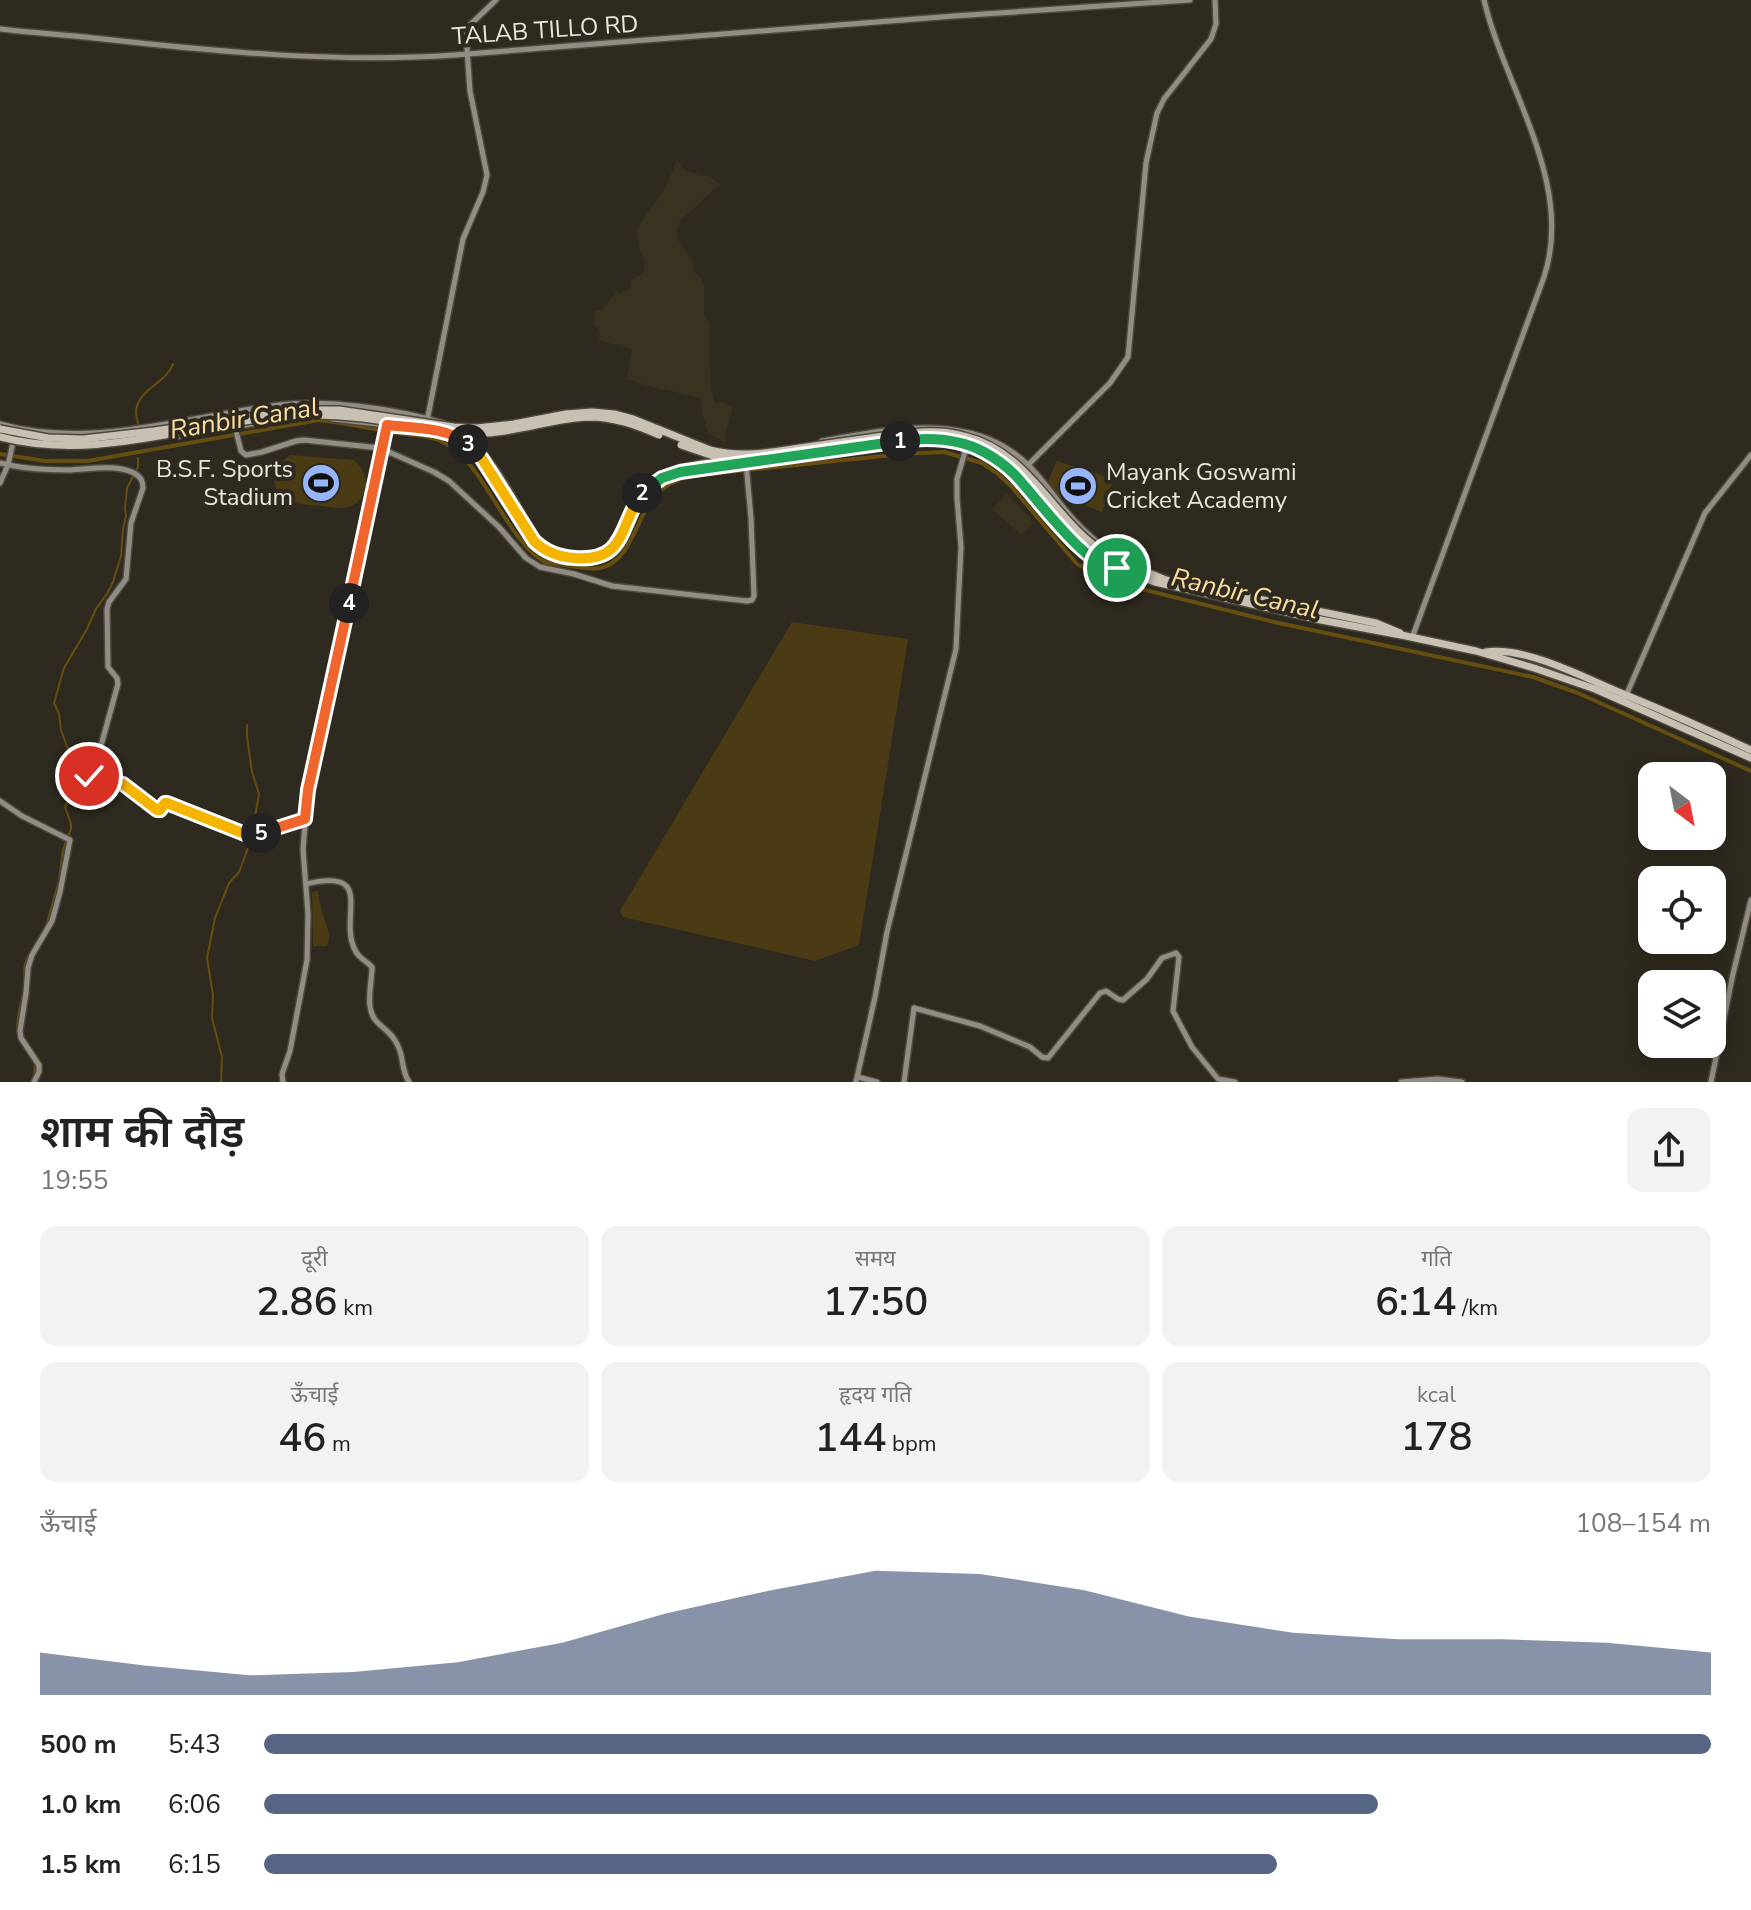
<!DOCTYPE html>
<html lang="hi">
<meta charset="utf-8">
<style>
:root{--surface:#fff;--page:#f2f2f2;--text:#222;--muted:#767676;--accent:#576585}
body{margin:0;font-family:"Nunito Sans","Noto Sans Devanagari",sans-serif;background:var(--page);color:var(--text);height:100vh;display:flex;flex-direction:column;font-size:30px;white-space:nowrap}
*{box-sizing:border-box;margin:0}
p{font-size:26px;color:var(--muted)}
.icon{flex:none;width:44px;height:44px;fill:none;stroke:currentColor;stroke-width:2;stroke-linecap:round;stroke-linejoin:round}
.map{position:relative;height:1082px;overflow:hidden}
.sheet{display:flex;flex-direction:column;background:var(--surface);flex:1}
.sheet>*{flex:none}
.needle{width:52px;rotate:148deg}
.controls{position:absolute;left:1638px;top:762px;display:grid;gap:16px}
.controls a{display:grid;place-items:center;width:88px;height:88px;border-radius:16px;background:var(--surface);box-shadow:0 4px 20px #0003;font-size:40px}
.pin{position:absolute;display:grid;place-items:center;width:68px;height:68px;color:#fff;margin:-34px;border:4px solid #fff;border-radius:50%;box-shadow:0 2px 8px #0007}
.km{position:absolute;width:40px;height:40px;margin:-20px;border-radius:50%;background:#222;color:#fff;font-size:22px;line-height:40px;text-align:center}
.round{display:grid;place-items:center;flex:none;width:84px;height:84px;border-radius:16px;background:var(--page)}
.overview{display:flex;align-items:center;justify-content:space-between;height:136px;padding:0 40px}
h1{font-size:44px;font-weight:600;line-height:60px}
.stats{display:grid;grid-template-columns:repeat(3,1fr);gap:12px;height:136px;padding:8px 40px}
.stats div{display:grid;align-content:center;border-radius:16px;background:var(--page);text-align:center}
.stats b{font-size:40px;font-weight:600}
.stats small{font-size:22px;font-weight:400}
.stats p{font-size:22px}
.chart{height:224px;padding:16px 40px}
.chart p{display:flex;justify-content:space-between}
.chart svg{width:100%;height:144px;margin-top:8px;fill:var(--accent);opacity:.7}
ul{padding:0 40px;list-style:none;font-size:26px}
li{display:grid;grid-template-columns:128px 96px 1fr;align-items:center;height:60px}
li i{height:20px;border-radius:10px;background:var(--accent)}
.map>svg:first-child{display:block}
</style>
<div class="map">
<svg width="1751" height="1082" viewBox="0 0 1751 1082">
<rect width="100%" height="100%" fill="#2f2a1f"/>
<g fill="#3a3220">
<polygon points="677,160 686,171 710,177 720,184 680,221 677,229 679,241 693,261 693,270 703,281 704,286 704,317 709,324 711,388 714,402 725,403 733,407 726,433 726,443 708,433 702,413 701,398 649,386 627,379 632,349 599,340 600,334 598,329 593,325 594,312 603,309 616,291 620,293 626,291 631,287 632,279 639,277 644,271 645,263 639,248 637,229 665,188"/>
<polygon points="1007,494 1035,523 1021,535 992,509"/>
</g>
<g fill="#4b3b14">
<path d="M290,455L354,460C369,473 372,495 352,506C343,510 331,507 321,506C294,504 266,503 277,466Z"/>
<polygon points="1057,461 1114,479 1102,512 1063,496 1056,503 1043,492"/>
<polygon points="792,622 908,639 859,945 815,961 623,917 620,911"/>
<path d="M318,891C319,898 320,906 322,912C326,925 332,934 327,946H313L312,892Z"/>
</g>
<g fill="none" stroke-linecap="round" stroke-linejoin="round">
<g stroke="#664e10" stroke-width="2">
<path d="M138,425C138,421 136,416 136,412C137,389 166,384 173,364"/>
<polyline points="46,926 59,881 63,849 71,829 71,824 65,807 75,779 73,763 61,730 59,714 54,703 64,668 87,629 96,609 108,592 113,582 121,556 123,529 126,516 125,508 127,488 138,467 138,458"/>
<path d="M25,980C22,962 28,957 37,942"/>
<path d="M19,1038C14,1024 21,1005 24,990"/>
<polyline points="31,1082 34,1076 35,1064"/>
<polyline points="221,1082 222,1057 212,1018 213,995 207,958 215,918 229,883 239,872 256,827 255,817 259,794 252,772 247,736 247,725"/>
</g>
<path stroke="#664e10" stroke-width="4" d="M0,454L45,461H88L318,420C345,423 370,428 396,433C409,435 426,435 438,440C445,443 454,448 459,453C486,476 516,551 546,562C553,564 562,564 570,566C580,567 590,570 600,568C631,562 636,518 654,497C663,486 676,480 690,476L903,454L944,452L982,463L997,473L1010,485L1077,564L1109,581L1274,622L1533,677L1578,693L1751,771"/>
<defs>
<g id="secondary">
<path d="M0,29C34,33 69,35 103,39C220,52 337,63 455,55L954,16L1190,0"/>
<polyline points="333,419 386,425"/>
<polyline points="427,421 463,239 483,192 487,175 470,91 466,35 471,24 496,0"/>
<path d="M0,424C92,450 187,416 279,405C327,399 396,409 443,423"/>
<polyline points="235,427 241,451 246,455 262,452 296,441 304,440 380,448 434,472 449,481 499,527 526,558 540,567 574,574 612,586 747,601 752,600 754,596 751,518 746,463"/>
<path d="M452,433C487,451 509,503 530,536C547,557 581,566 605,554"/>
<path d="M462,433C494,456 515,502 535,535C547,547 556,552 573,554C628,562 616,513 647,485C667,467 696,464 722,459"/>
<polyline points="174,437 275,420"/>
<path d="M822,441C890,429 972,411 1027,464C1045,481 1058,503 1075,521C1086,533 1098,543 1111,553"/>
<path d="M876,445C917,439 948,433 987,454"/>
<path d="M995,459C1026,480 1084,569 1116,569"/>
<path d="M0,463C22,469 48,470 71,470C90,469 116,464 134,473C141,477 143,481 143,488L131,523L126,579L109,602L107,609L108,667L117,678L118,684L102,742L88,773V776L123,784L159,810L165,803H167L247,835H256L305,819"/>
<polyline points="1028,465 1110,383 1128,357 1146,163 1157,113 1164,99 1211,39 1216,24 1215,0"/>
<polyline points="674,473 715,466 799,455"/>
<polyline points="0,483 8,465 14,438"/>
<polyline points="613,548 632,511"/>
<path d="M1412,638L1544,277C1575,183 1505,89 1484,0"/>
<polyline points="1625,698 1705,513 1751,455"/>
<polyline points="0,801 22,816 70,840 60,892 52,921 32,955 28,968 26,993 20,1031 21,1038 39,1065 39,1072 34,1082"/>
<path d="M306,884C377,867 338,917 355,950C359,959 367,961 372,967C372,984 364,1009 377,1022C385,1030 393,1034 398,1046C404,1058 401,1070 409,1082"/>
<polyline points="858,1077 877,1082"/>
<polyline points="283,1082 282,1074 290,1051 307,960 308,914 303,849 308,790 387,425"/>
<polyline points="856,1082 875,997 887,932 956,649 961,547 957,498 957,479 967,445"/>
<polyline points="904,1082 914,1008 980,1026 1030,1047 1042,1057 1048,1058 1100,993 1106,991 1118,999 1123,1000 1147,979 1162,958 1176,953 1179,957 1173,1011 1192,1047 1218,1079 1235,1082"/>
<polyline points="1401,1082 1438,1079 1462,1082"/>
<polyline points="1711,1082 1733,974 1751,900"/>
</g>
<g id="highway">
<polyline points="1129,565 1166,580 1376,623 1400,633"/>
<polyline points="1117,568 1132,575 1155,582 1321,620 1406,636 1476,651 1534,668 1595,689 1751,758"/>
<path d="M1486,652C1525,646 1585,678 1621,693C1665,711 1708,730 1751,750"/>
</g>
</defs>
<use href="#secondary" stroke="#4d483e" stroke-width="8"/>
<use href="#highway" stroke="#4d483e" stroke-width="10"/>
<use href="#secondary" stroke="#918d84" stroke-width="5"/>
<use href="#highway" stroke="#c7c0b3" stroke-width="7"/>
<defs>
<g id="highway-bridge">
<path d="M0,429L48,438L83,439L154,431L300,410H339L454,427L477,428L514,424L566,414L592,412L614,414L633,419L710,450C745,459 778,451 813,446C839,442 865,439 891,435C916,432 940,429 964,436C1041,455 1056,538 1129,565"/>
<path d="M0,437C102,464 204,418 306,415C342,414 380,420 415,426C439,429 463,435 487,433C521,431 555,418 589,417C614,417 636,425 659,435"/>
<polyline points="681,445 719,458 755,459"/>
<polyline points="984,448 1014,467"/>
<polyline points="795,454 877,442"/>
<path d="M1053,512C1072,536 1091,553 1117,568"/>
</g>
</defs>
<use href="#highway-bridge" stroke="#4d483e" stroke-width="10" stroke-linecap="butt"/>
<use href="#highway-bridge" stroke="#c7c0b3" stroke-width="7"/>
</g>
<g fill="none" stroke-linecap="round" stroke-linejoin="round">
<defs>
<path id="split-1" d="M900,441C929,437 958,438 984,452C995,458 1006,466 1014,474C1035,495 1088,571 1117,568"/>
<polyline id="split-2" points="642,493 662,478 680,472 900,441"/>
<path id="split-3" d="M468,444L482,459L534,541C545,552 559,557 575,558C626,562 619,526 642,493"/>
<path id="split-4" d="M349,603L387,425C414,428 446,427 468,444"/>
<polyline id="split-5" points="261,833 305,819 308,790 349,603"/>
<polyline id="split-6" points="89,776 123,784 157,810 160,810 165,803 167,803 245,834 252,835 261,833"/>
</defs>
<use href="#split-1" stroke="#fff" stroke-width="16"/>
<use href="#split-2" stroke="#fff" stroke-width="16"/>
<use href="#split-3" stroke="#fff" stroke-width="16"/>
<use href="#split-4" stroke="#fff" stroke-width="16"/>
<use href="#split-5" stroke="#fff" stroke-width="16"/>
<use href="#split-6" stroke="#fff" stroke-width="16"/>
<use href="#split-1" stroke="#22a559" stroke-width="10"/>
<use href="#split-2" stroke="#22a559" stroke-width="10"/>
<use href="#split-3" stroke="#f5b400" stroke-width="10"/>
<use href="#split-4" stroke="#f0652b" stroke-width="10"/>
<use href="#split-5" stroke="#f0652b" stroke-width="10"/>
<use href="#split-6" stroke="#f5b400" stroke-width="10"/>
</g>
<defs>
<symbol id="stadium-disc" viewBox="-11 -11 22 22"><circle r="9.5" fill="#97b6fd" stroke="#2f2a1f"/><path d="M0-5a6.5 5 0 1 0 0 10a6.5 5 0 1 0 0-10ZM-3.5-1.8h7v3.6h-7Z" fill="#111"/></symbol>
</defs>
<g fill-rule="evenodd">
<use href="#stadium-disc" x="299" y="461" width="44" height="44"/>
<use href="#stadium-disc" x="1056" y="464" width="44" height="44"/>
</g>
<g text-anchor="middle" stroke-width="8" stroke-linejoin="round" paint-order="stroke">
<g font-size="24" fill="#e9e6de" stroke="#2f2a1f">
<text transform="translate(545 30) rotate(-4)" y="8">TALAB TILLO RD</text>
</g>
<g font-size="24" fill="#e9e6de" stroke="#2f2a1f" text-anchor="end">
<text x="293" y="477">B.S.F. Sports<tspan x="293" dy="28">Stadium</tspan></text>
<text x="1106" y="480" text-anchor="start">Mayank Goswami<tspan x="1106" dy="28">Cricket Academy</tspan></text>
</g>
<g font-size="26" font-style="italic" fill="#fdde9c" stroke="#2f2a1f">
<text transform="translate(244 418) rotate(-9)" y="9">Ranbir Canal</text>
<text transform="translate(1245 593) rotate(13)" y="9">Ranbir Canal</text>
</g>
</g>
</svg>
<div class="controls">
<a><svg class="needle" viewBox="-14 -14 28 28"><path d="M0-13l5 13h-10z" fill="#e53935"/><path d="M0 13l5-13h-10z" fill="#767676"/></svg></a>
<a><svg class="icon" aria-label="locate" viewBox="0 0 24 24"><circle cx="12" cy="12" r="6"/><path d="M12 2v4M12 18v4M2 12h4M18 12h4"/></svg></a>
<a><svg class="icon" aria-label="layers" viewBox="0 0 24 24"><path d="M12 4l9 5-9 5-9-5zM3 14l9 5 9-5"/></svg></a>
</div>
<div class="pin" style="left:1117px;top:568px;background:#1e9e55"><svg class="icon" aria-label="arrive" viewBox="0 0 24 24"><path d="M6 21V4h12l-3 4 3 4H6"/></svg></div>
<div class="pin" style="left:89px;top:776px;background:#d93025"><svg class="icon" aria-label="check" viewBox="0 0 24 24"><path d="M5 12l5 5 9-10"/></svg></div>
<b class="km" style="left:900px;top:441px">1</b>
<b class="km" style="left:642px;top:493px">2</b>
<b class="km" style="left:468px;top:444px">3</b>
<b class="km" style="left:349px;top:603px">4</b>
<b class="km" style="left:261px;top:833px">5</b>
</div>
<section class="sheet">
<div class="overview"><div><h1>शाम की दौड़</h1><p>19:55</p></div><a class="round"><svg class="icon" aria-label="share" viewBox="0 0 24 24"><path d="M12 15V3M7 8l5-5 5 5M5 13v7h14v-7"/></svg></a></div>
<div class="stats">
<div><p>दूरी</p><b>2.86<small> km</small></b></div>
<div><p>समय</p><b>17:50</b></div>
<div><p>गति</p><b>6:14<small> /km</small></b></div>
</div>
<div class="stats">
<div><p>ऊँचाई</p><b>46<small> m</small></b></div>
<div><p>हृदय गति</p><b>144<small> bpm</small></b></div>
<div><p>kcal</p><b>178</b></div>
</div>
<div class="chart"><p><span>ऊँचाई</span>108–154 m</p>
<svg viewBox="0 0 160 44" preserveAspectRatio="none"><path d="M0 44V31L10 35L20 38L30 37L40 34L50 28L60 19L70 12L80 6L90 7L100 12L110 20L120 25L130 27L140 27L150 28L160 31V44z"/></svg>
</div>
<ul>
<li><b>500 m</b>5:43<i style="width:100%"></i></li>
<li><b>1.0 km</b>6:06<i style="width:77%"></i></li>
<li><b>1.5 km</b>6:15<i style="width:70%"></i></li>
</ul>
</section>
